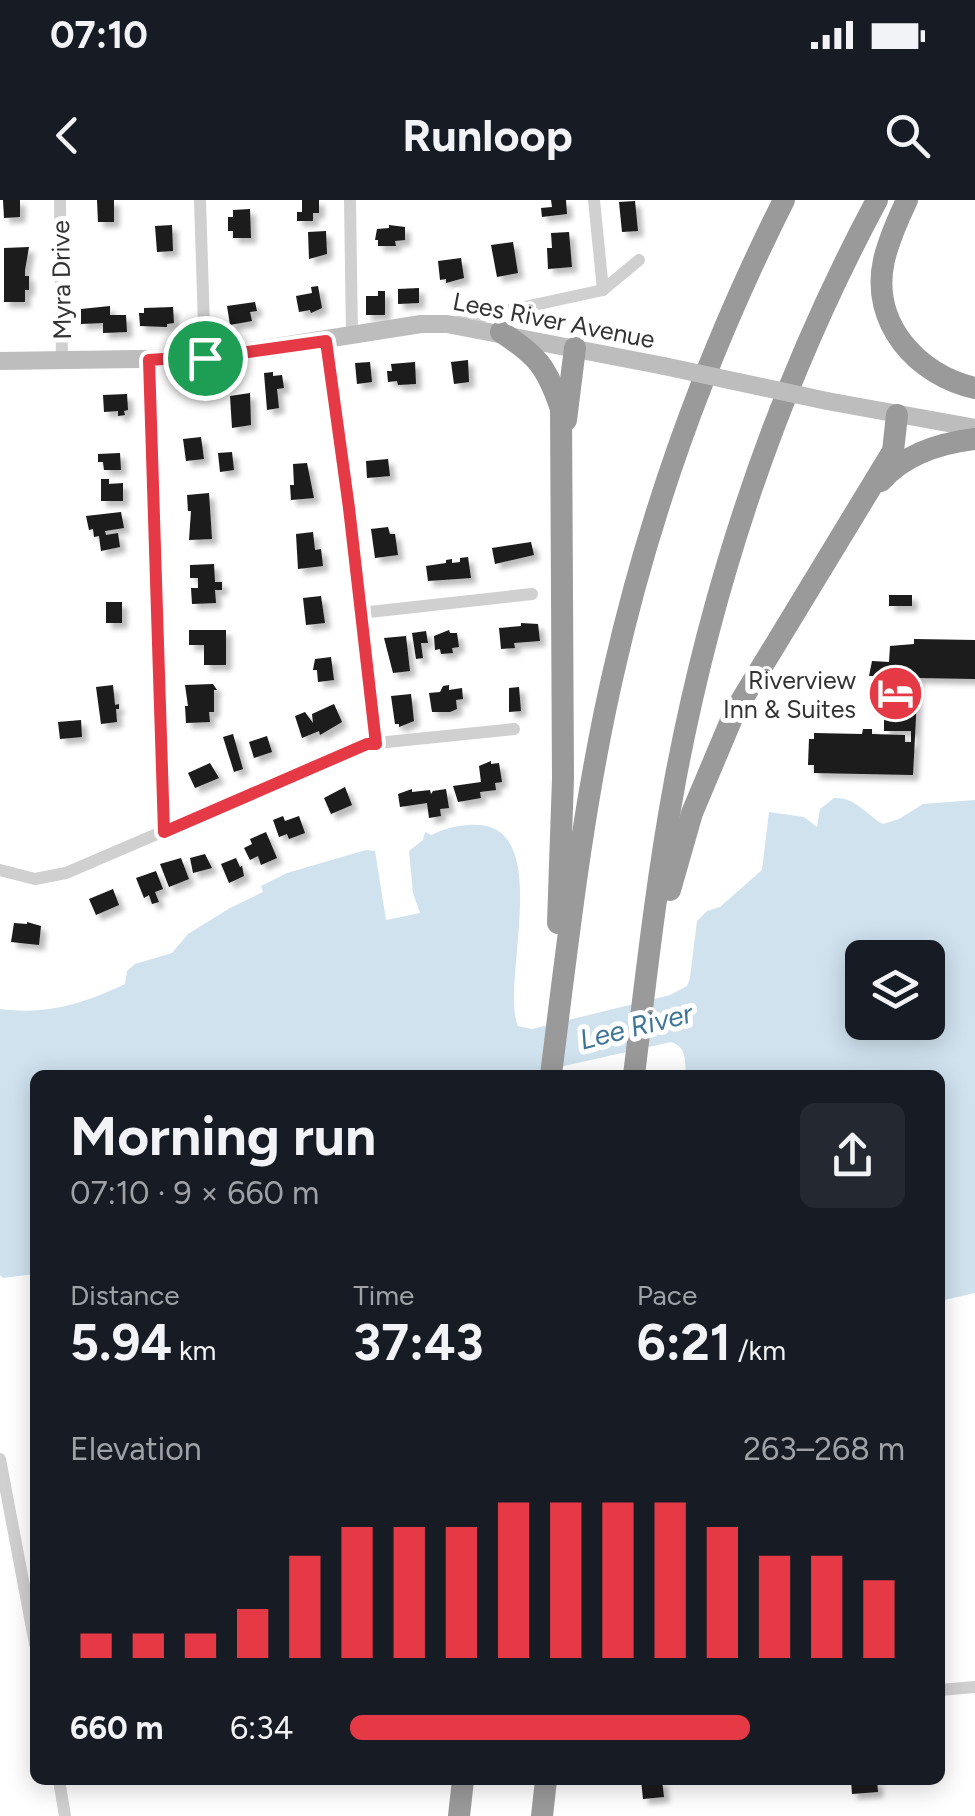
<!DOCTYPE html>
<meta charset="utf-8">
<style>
:root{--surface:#171b24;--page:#242831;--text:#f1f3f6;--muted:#9ea1a6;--accent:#e63946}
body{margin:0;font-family:Figtree,sans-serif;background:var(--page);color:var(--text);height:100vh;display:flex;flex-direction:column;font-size:38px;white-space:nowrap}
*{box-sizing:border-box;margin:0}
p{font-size:32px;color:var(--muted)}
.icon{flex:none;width:55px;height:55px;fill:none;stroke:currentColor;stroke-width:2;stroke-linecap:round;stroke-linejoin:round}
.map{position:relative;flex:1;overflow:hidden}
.panel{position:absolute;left:30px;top:870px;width:915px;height:715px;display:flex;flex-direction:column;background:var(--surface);border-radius:15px;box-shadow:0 5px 25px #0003}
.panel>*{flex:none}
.tools{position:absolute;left:845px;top:740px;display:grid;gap:20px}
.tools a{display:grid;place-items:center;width:100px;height:100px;border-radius:15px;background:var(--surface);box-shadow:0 5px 25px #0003;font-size:50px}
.pin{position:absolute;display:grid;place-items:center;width:85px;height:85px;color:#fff;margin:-42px;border:5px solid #fff;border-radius:50%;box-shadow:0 2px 10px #0007}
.round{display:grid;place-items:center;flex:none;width:105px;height:105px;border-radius:15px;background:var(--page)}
.summary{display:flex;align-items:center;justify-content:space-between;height:170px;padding:0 40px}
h1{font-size:55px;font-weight:700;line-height:75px}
.metrics{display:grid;grid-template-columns:repeat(3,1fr);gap:15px;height:170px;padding:10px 40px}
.metrics div{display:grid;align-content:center}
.metrics b{font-size:50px;font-weight:700}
.metrics small{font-size:28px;font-weight:400}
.metrics p{font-size:28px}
.chart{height:280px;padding:20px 40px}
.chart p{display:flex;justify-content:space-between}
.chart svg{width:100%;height:180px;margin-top:10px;stroke:var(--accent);stroke-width:6}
ul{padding:0 40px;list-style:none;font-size:32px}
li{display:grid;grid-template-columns:160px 120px 1fr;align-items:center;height:75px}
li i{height:25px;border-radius:12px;background:var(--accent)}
.status{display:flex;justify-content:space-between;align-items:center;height:70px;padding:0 50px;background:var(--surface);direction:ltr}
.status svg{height:28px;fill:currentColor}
header{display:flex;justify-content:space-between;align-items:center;height:130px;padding:0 40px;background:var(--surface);font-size:45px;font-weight:700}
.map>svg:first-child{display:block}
</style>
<div class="status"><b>07:10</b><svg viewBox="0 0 49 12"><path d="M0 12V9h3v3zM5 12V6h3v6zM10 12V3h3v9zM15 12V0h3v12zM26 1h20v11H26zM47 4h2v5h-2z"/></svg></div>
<header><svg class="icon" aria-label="back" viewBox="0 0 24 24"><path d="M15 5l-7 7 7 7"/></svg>Runloop<svg class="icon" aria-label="search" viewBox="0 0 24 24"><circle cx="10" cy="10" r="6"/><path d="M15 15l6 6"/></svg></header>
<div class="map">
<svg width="975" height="1616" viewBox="0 0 975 1616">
<defs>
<filter id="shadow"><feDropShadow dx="5.5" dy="5.5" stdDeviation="2.5" flood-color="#0004"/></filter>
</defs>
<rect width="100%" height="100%" fill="#fff"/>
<path fill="#cfe2ee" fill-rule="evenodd" d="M834,598C856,597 865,614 883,624L899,619L923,604L975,600V1093L940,1101V875H686C685,861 687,847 671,842L524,875H35V1074L3,1078L0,1075V809C47,815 83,804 125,784L127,771L135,764L172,753L188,734L230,708L263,692L261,686L287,673L366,650L375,651L386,720L420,713L413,693L409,651L423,640L425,632L431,635C444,629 454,626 468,625C559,616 499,782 518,826L532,829L670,795L687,786L690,778L697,721L707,711L720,707L762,670L769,612L804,617L817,627L820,609ZM862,758H928V822H862Z"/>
<g fill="#1a1a1a" filter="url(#shadow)">
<polygon points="3,0 20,0 20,17 4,18"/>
<polygon points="97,0 114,0 114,22 98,22"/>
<polygon points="302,0 319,0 319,13 313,13 313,21 297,21 297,12 302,12"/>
<polygon points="551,0 566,0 567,14 542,17 541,8 552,7"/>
<polygon points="635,1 638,31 622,32 619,2"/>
<polygon points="250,9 251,38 233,38 233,31 228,31 228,17 233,17 233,10"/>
<polygon points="172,25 173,51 157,52 155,26"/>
<polygon points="389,25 405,27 405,40 395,41 396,46 378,46 378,40 375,40 377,29 389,28"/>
<polygon points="326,31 327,54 309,59 308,32"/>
<polygon points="569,32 572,67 548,69 547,48 552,48 551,33"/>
<polygon points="513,42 518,73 497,77 491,45"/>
<polygon points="29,47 25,70 25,76 29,76 29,90 25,90 25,102 4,102 4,48"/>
<polygon points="461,58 464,78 446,83 446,79 440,80 438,61"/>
<polygon points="318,86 322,108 311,113 310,110 299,112 296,96 312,93 311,87"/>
<polygon points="419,88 419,103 398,104 398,89"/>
<polygon points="378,91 385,91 385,115 366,115 366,96 378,96"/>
<polygon points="255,102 257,111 250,112 252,121 230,125 227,106"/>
<polygon points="110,106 110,115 126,115 127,132 103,133 103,123 81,124 81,109"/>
<polygon points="173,107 174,123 167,124 167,127 140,126 139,113 144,113 144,108"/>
<polygon points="468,160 469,182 454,184 451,162"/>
<polygon points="370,162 372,182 357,184 355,163"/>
<polygon points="415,162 416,184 398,185 397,181 388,182 387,171 392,171 391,164"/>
<polygon points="273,172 273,176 282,175 284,188 277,189 279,208 267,210 264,173"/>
<polygon points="250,193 251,225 232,228 230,196"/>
<polygon points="127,194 128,210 124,211 125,215 118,216 118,211 104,212 103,195"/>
<polygon points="201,237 204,259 186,261 183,239"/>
<polygon points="232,252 234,270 220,272 218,253"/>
<polygon points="120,253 121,270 104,270 103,262 98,262 98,254"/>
<polygon points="388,259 390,276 367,278 366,261"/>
<polygon points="307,263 314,298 291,300 290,285 294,285 293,264"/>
<polygon points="101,279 109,279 109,284 123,283 123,301 101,301"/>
<polygon points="209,293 212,339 189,340 191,311 188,311 187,295"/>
<polygon points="121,312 124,328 105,331 106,335 118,333 120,347 101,351 99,336 94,337 93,329 89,330 86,316"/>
<polygon points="388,327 390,334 395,334 398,355 375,358 371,329"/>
<polygon points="313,332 315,350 321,349 323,366 298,369 296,334"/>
<polygon points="531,342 534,355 495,364 492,348"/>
<polygon points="468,357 471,378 428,381 426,366 446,363 446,360 452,359 452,363 460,362 460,358"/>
<polygon points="214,364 215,382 222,382 222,390 215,390 216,403 192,404 191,388 198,388 198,378 190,378 190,365"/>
<rect x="889" y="395" width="23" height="11"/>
<polygon points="321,396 325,423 306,425 303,398"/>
<rect x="106" y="402" width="16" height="21"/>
<polygon points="521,423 538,424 540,441 514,443 515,448 501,449 499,428 521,426"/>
<polygon points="189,430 226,430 226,465 204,465 204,445 189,445"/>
<polygon points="449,430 450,433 457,433 459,447 452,448 453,453 441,454 440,449 435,450 434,436"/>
<polygon points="426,431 428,443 421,443 423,458 416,459 412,433"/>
<polygon points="406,436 410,471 393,473 384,438"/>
<polygon points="914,439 975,440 975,479 918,478 913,575 814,573 814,565 808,565 809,539 814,539 814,533 862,534 863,529 872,529 872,534 905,535 905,542 911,542 911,531 884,531 884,509 872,509 873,476 869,476 872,461 889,462 890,446 914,444"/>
<polygon points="331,457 334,480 318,482 317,470 313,470 315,459"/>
<polygon points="213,484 217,490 214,490 214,512 209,512 210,522 186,523 185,506 188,506 185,485"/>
<polygon points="113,485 115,505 119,504 119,509 116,509 117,522 101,524 96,487"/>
<polygon points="449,485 449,490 462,488 463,499 456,500 457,509 450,512 432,512 429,493 440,492 443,486"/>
<polygon points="519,487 521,511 509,512 509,488"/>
<polygon points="411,494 414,521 399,527 399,524 395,524 391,496"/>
<polygon points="334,504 342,522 320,535 319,531 302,538 295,516 305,512 313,523 312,514"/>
<polygon points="81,520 82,537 60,539 58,522"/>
<polygon points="233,534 243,569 234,572 223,537"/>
<polygon points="267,536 272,552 254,558 249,542"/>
<polygon points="491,561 491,564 499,563 502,582 495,583 496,590 480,592 481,598 458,602 453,586 481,582 479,566"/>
<polygon points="210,563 219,578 195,588 188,573"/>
<polygon points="345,587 352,605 331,614 324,598"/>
<polygon points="412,589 412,592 430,590 431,594 433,591 446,589 449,608 440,609 441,616 429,618 427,603 400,607 398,594"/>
<polygon points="283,616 285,621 299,616 305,633 289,639 287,634 279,637 273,620"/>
<polygon points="266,632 277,658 261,665 258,656 250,660 244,648 252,644 250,639"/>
<polygon points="205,654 212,668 193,673 190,658"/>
<polygon points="181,658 189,679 169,687 160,664"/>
<polygon points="236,658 240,667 242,666 244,676 229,683 221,664"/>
<polygon points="156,671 163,689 155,692 159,702 152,704 149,695 144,698 136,678"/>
<polygon points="113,689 119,705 96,715 89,699"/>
<polygon points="27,722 41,726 39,745 11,742 14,723 27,724"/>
<polygon points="641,1580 662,1580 664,1597 643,1599"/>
<polygon points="851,1580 877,1580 878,1592 852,1594"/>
</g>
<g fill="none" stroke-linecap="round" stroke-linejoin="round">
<g stroke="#d0d0d0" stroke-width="12">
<polyline points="60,0 62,161"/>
<polyline points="200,0 205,158"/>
<polyline points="350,0 352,137"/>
<polyline points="594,0 603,90"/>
<polyline points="451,123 603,90 639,60"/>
<polyline points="326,141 334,184 376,543"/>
<polyline points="149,160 164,632"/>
<polyline points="360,413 532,394"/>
<polyline points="0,670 35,679 66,673 367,544 514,529"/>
<polyline points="0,1259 35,1444"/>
<polyline points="940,1490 975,1487"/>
<polyline points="59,1580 65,1616"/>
</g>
<g stroke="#bdbdbd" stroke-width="18">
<polyline points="0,161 205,158 421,124 447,124 664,166"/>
<polyline points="827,201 975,228"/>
</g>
<g stroke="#9a9a9a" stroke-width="22">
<path d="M907,0C898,19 889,39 884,60C870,123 917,175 975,188"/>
<path d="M501,132C537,155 547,167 561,209L563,578L558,723"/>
<polyline points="566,220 575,148"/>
<path d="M881,281C905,254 941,243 975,239"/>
<polyline points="670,690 692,613 735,511 893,251 897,215"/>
<path d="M551,875C568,739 583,604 614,470C651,307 709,149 784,0"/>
<path d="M634,875C646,777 657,678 675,581C713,379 780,181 877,0"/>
<polyline points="459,1616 463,1580"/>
<polyline points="542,1616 546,1580"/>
</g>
<polyline stroke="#bdbdbd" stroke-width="18" points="664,166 827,201"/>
</g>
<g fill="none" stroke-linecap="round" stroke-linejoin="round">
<defs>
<polygon id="route" points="326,141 349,308 376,544 367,544 164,632 149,160 234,154"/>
</defs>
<use href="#route" stroke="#fff" stroke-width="20"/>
<use href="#route" stroke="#e63946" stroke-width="12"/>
</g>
<defs>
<symbol id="hotel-disc" viewBox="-11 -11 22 22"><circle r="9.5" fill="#e63946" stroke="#fff"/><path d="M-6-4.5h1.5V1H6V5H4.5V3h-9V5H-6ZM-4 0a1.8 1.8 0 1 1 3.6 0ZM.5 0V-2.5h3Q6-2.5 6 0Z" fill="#fff"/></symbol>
</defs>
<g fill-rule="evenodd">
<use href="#hotel-disc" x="864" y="462" width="63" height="63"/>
</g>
<g text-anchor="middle" stroke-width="10" stroke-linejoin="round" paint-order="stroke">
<g font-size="25" fill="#333" stroke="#fff">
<text transform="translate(61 80) rotate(-91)" y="9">Myra Drive</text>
<text transform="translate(554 120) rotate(11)" y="9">Lees River Avenue</text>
</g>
<g font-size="25" fill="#333" stroke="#fff" text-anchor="end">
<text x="856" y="489">Riverview<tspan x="856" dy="29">Inn &amp; Suites</tspan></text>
</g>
<g font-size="28" font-style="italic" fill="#3f7597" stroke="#fff">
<text transform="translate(636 826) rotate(-14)" y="10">Lee River</text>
</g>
</g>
</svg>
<div class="tools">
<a><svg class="icon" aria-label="layers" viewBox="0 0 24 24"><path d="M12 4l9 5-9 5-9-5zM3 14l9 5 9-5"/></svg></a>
</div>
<div class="pin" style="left:205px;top:158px;background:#1e9e55"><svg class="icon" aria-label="arrive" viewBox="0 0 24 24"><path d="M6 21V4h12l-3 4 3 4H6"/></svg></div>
<section class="panel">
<div class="summary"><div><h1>Morning run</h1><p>07:10 · 9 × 660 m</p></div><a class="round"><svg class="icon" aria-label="share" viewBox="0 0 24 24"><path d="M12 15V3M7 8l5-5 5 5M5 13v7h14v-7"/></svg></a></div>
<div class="metrics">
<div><p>Distance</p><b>5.94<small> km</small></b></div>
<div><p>Time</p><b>37:43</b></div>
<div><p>Pace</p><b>6:21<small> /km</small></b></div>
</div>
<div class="chart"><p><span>Elevation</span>263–268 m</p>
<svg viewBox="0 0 160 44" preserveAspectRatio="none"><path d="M5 44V38M15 44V38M25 44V38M35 44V32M45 44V19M55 44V12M65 44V12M75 44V12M85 44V6M95 44V6M105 44V6M115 44V6M125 44V12M135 44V19M145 44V19M155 44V25"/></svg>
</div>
<ul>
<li><b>660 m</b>6:34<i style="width:72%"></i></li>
</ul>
</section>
</div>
